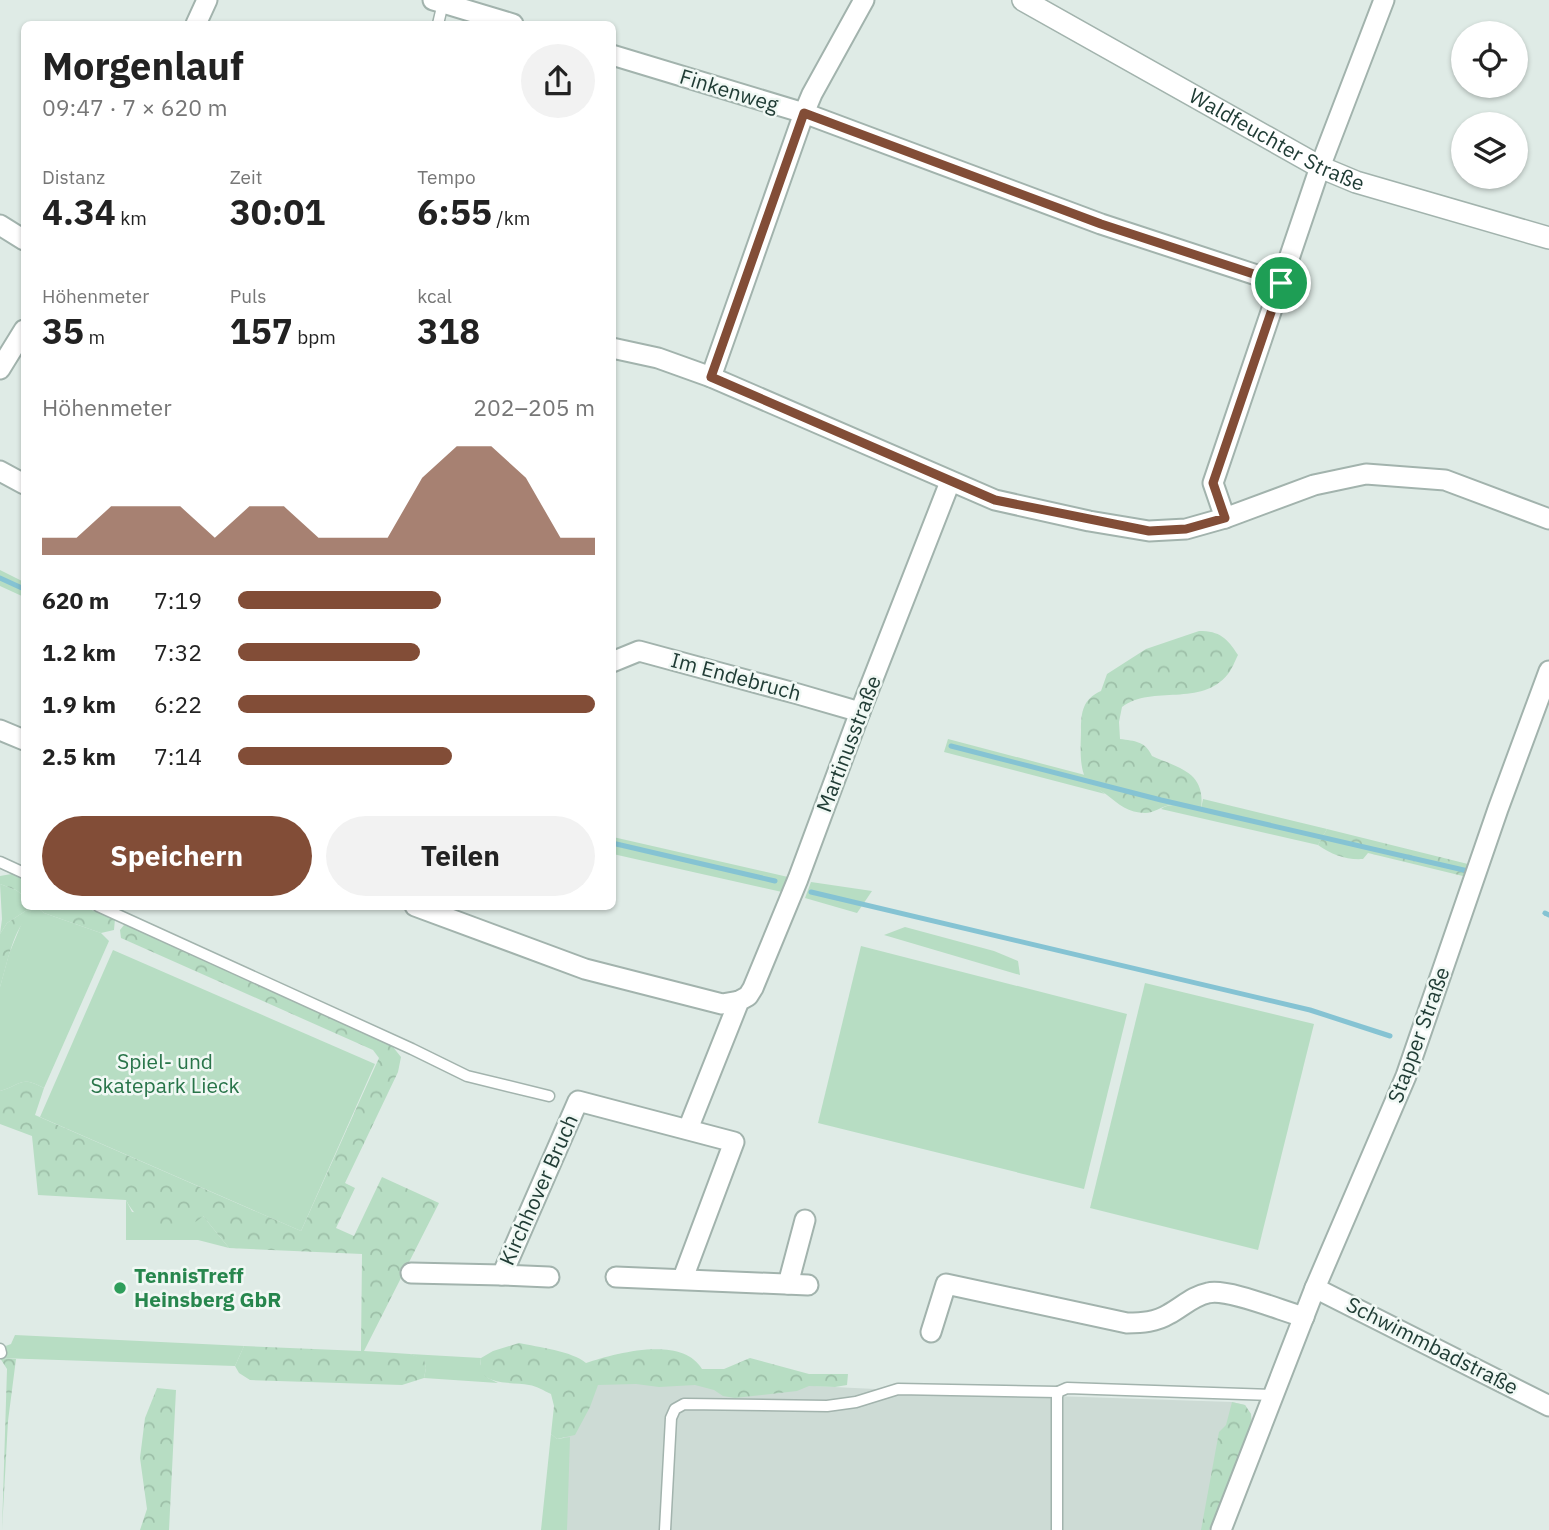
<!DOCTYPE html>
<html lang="de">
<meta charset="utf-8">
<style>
:root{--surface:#fff;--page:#f2f2f2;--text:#222;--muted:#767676;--accent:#824d37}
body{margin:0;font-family:"IBM Plex Sans",sans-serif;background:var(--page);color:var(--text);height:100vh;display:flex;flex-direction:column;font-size:26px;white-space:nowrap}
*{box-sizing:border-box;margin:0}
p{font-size:23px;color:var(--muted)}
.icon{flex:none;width:38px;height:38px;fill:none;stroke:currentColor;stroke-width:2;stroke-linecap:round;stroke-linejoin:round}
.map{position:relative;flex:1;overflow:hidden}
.side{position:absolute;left:21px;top:21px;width:595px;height:889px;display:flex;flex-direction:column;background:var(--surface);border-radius:10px;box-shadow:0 2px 5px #0004}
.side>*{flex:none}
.buttons{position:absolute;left:1451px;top:21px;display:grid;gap:14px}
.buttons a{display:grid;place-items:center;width:77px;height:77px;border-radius:50%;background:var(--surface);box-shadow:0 2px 5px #0004;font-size:35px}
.pin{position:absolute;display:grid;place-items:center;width:60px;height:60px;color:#fff;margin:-30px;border:4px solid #fff;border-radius:50%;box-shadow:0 2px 7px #0007}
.round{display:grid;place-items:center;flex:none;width:74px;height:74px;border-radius:37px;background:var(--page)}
.overview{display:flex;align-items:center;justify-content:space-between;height:119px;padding:0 21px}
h1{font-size:38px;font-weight:700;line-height:52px}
.metrics{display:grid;grid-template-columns:repeat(3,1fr);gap:10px;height:119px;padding:7px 21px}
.metrics div{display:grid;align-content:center}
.metrics b{font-size:35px;font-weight:700}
.metrics small{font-size:19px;font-weight:400}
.metrics p{font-size:19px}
.chart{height:196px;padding:14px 21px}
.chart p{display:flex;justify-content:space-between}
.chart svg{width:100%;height:126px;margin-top:7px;fill:var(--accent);opacity:.7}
.primary-button{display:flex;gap:14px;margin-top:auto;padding:14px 21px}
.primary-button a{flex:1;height:80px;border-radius:42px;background:var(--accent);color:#fff;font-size:28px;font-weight:700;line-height:80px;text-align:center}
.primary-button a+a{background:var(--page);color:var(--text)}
ul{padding:0 21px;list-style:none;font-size:23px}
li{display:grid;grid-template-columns:112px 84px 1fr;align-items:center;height:52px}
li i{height:18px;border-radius:9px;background:var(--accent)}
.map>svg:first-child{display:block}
</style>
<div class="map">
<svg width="1549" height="1530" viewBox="0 0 1549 1530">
<defs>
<pattern id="forest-crowns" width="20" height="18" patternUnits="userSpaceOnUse" patternTransform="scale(1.75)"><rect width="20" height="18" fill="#b7ddc3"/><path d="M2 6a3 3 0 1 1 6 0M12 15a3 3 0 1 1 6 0" fill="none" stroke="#9dbfa8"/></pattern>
</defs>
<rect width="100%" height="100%" fill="#dfebe6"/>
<polygon fill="#cddbd5" points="568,1374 937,1392 1232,1402 1245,1405 1251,1414 1252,1420 1251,1428 1209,1530 559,1530"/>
<g fill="#b7ddc3">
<polygon points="0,570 24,582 24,597 0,586"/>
<polygon points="948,739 1085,775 1090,783 1105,794 944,752"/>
<path d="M1203,799L1327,829L1318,845L1161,809C1173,800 1187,809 1201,809Z"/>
<polygon points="613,837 788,877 782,892 613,854"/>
<polygon points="811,882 872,891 857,913 805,898"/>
<path d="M0,884L16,890L24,896V906L37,907L44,913L101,933L109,941L44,1088C20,1075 21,1085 0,1091V987L9,954L23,920L31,912L27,910L7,923L0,934L2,919Z"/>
<polygon points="905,927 994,951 1018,961 1020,975 884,935"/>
<polygon points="861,946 1127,1014 1084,1189 818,1123"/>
<polygon points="113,950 375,1064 301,1231 40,1117"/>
<polygon points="1145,983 1314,1024 1258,1250 1090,1208"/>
<polygon points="126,1200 132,1212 203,1216 229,1248 198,1240 126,1240"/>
<polygon points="15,1335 244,1346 235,1366 0,1358 0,1348 11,1344"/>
<polygon points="410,1354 481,1358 480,1364 488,1378 498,1383 424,1378 426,1368 424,1360"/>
<polygon points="551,1434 557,1439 570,1437 567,1530 541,1530"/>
</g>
<g fill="url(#forest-crowns)">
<path d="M1199,631C1220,631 1227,638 1238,655C1235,661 1232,669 1228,674C1201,708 1153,684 1122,707L1119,722L1120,739C1135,741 1145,741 1152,756C1179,768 1206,772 1201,809C1191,809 1180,803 1170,805C1162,806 1154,813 1145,813C1129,813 1118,804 1107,795C1102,791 1094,788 1089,783C1078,771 1081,745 1081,730C1081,712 1083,699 1101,691L1107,674L1146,649Z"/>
<path d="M1327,829L1476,866L1471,878L1368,853L1363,859C1346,860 1332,855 1318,845Z"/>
<polygon points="17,873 24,877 24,896 16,890 0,884 0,876"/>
<polygon points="37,907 84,907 115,919 114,930 101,933 44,913"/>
<path d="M27,910L32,912C12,930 8,962 0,987V934L7,923Z"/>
<path d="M124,925L132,927L341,1021L393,1047L401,1057L398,1072L345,1183L355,1188L336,1228L354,1236L382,1177L439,1203L364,1351L410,1354L424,1359L426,1368L424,1378L402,1385L250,1380L239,1373L235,1366L244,1346L361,1351L362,1254L229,1248L203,1216C176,1241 142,1231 126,1200L38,1195L32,1136L0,1124V1091C21,1085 20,1075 44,1088L35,1115L301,1231L379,1058L373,1050L121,938L120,930Z"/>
<path d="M519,1343C538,1347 572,1351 586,1363C616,1353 682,1335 702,1369H724L750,1358L809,1374H848L847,1385L835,1387L809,1386L797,1391L735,1398L723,1396L714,1390L695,1385L659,1387L636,1384L598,1385L590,1407L575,1435L557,1439L551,1434L554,1406L551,1394C544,1391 537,1386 529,1385C512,1381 475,1388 481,1358L493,1351Z"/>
<polygon points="0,1358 16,1359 8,1421 2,1530 7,1369"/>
<polygon points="157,1388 176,1390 169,1530 140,1530 147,1509 140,1458 145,1418"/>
<polygon points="1232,1402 1245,1405 1251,1414 1251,1428 1209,1530 1201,1530 1219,1432 1226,1425"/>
</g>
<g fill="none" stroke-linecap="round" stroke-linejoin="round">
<g stroke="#85c3d3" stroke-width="5">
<polyline points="0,578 24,589"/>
<polyline points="951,746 1161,800 1468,871"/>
<polyline points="612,843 775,881"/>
<polyline points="811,892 1310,1010 1390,1036"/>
<polyline points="1545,913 1549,915"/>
</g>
<defs>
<g id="service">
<polyline points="438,24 443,3"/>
<polyline points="0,862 24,873"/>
<polyline points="98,906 412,1049 467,1076 549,1096"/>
<polyline points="0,1349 1,1353"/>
<polyline points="665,1530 671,1418 675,1409 684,1404 827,1406 856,1402 898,1389 1058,1392"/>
<polyline points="1057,1530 1057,1397 1058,1392 1067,1388 1274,1395"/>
</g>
<g id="minor">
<polyline points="433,0 513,24"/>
<polyline points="196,24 207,0"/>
<polyline points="612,55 804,113 1101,224 1281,283"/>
<polyline points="0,225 24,240"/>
<polyline points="612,348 658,358 711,377 995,500 1089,521 1149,531 1186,529 1225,518 1314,485 1366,474 1445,480 1549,519"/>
<polyline points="0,369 24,330"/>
<polyline points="711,377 804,113 812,94 864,0"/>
<polyline points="0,471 24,484"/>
<polyline points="1225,518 1213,483 1320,167 1384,0"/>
<polyline points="612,662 639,651 798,694 860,712"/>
<polyline points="0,730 24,740"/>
<polyline points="415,906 585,969 722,1004 739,1001"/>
<polyline points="688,1129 739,1001 748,996 753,988 798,879 860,712 950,482"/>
<polyline points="411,1273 502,1275"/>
<polyline points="549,1277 502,1275 578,1101 734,1142 683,1278"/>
<polyline points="616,1277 808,1285"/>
<polyline points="788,1284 805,1220"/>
<polyline points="1315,1288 1549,1406"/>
<path d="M931,1332L946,1284L1127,1323C1142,1323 1156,1322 1169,1314C1182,1307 1193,1296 1208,1293C1227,1288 1282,1311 1304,1317"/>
<polyline points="1221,1530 1315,1288 1406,1076 1498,809 1549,671"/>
</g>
<g id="tertiary">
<path id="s1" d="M1023,0L1320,167L1356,182L1549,238"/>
</g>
</defs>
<use href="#service" stroke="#a2b3ad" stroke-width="13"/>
<use href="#minor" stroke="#a2b3ad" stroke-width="23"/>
<use href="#tertiary" stroke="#a2b3ad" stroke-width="24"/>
<use href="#service" stroke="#fff" stroke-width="10"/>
<use href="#minor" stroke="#fff" stroke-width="19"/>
<use href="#tertiary" stroke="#fff" stroke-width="21"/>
</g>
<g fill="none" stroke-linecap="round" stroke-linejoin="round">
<defs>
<polygon id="route" points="804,113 1101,224 1281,283 1213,483 1225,518 1186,529 1149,531 995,500 711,377"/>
</defs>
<use href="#route" stroke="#fff" stroke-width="14"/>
<use href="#route" stroke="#824d37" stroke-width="9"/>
</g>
<circle fill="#2e9e5b" stroke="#f0f8f4" stroke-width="2.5" cx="120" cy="1288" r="7"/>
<g text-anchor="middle" stroke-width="5" stroke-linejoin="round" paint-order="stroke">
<g font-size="21" fill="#203c35" stroke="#f0f8f4">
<text transform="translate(729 91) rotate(17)" y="7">Finkenweg</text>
<text dy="7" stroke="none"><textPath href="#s1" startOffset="290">Waldfeuchter Straße</textPath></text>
<text transform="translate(736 677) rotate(15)" y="7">Im Endebruch</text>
<text transform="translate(849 744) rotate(-69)" y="7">Martinusstraße</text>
<text transform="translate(1419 1035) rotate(-70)" y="7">Stapper Straße</text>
<text transform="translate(539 1190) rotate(-66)" y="7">Kirchhover Bruch</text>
<text transform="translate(1432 1346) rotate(27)" y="7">Schwimmbadstraße</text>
</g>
<g font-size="21" fill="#287449" stroke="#f0f8f4">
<text x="165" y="1069">Spiel- und<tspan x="165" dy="24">Skatepark Lieck</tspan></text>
</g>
<g font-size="21" font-weight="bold" fill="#27864d" stroke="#f0f8f4" text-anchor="start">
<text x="134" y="1283">TennisTreff<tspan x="134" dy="24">Heinsberg GbR</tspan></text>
</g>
</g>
</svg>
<div class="buttons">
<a><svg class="icon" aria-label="locate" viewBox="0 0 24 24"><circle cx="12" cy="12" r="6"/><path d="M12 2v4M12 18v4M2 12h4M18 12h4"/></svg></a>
<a><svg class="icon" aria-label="layers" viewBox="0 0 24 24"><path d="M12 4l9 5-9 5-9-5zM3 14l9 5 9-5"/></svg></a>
</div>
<div class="pin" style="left:1281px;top:283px;background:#1e9e55"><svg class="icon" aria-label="arrive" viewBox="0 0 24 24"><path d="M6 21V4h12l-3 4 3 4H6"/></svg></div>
<section class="side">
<div class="overview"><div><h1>Morgenlauf</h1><p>09:47 · 7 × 620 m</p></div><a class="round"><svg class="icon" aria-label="share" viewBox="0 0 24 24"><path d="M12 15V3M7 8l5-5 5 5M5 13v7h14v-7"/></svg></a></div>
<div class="metrics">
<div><p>Distanz</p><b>4.34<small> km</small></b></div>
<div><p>Zeit</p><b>30:01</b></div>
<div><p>Tempo</p><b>6:55<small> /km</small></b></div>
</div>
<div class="metrics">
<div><p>Höhenmeter</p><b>35<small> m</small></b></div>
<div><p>Puls</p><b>157<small> bpm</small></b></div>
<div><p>kcal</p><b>318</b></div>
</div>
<div class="chart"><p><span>Höhenmeter</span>202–205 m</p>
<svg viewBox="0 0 160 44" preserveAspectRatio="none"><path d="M0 44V38L10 38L20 27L30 27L40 27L50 38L60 27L70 27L80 38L90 38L100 38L110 17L120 6L130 6L140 17L150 38L160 38V44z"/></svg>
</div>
<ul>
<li><b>620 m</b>7:19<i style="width:57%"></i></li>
<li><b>1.2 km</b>7:32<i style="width:51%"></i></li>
<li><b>1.9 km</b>6:22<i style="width:100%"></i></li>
<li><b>2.5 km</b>7:14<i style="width:60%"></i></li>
</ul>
<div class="primary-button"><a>Speichern</a><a>Teilen</a></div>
</section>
</div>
